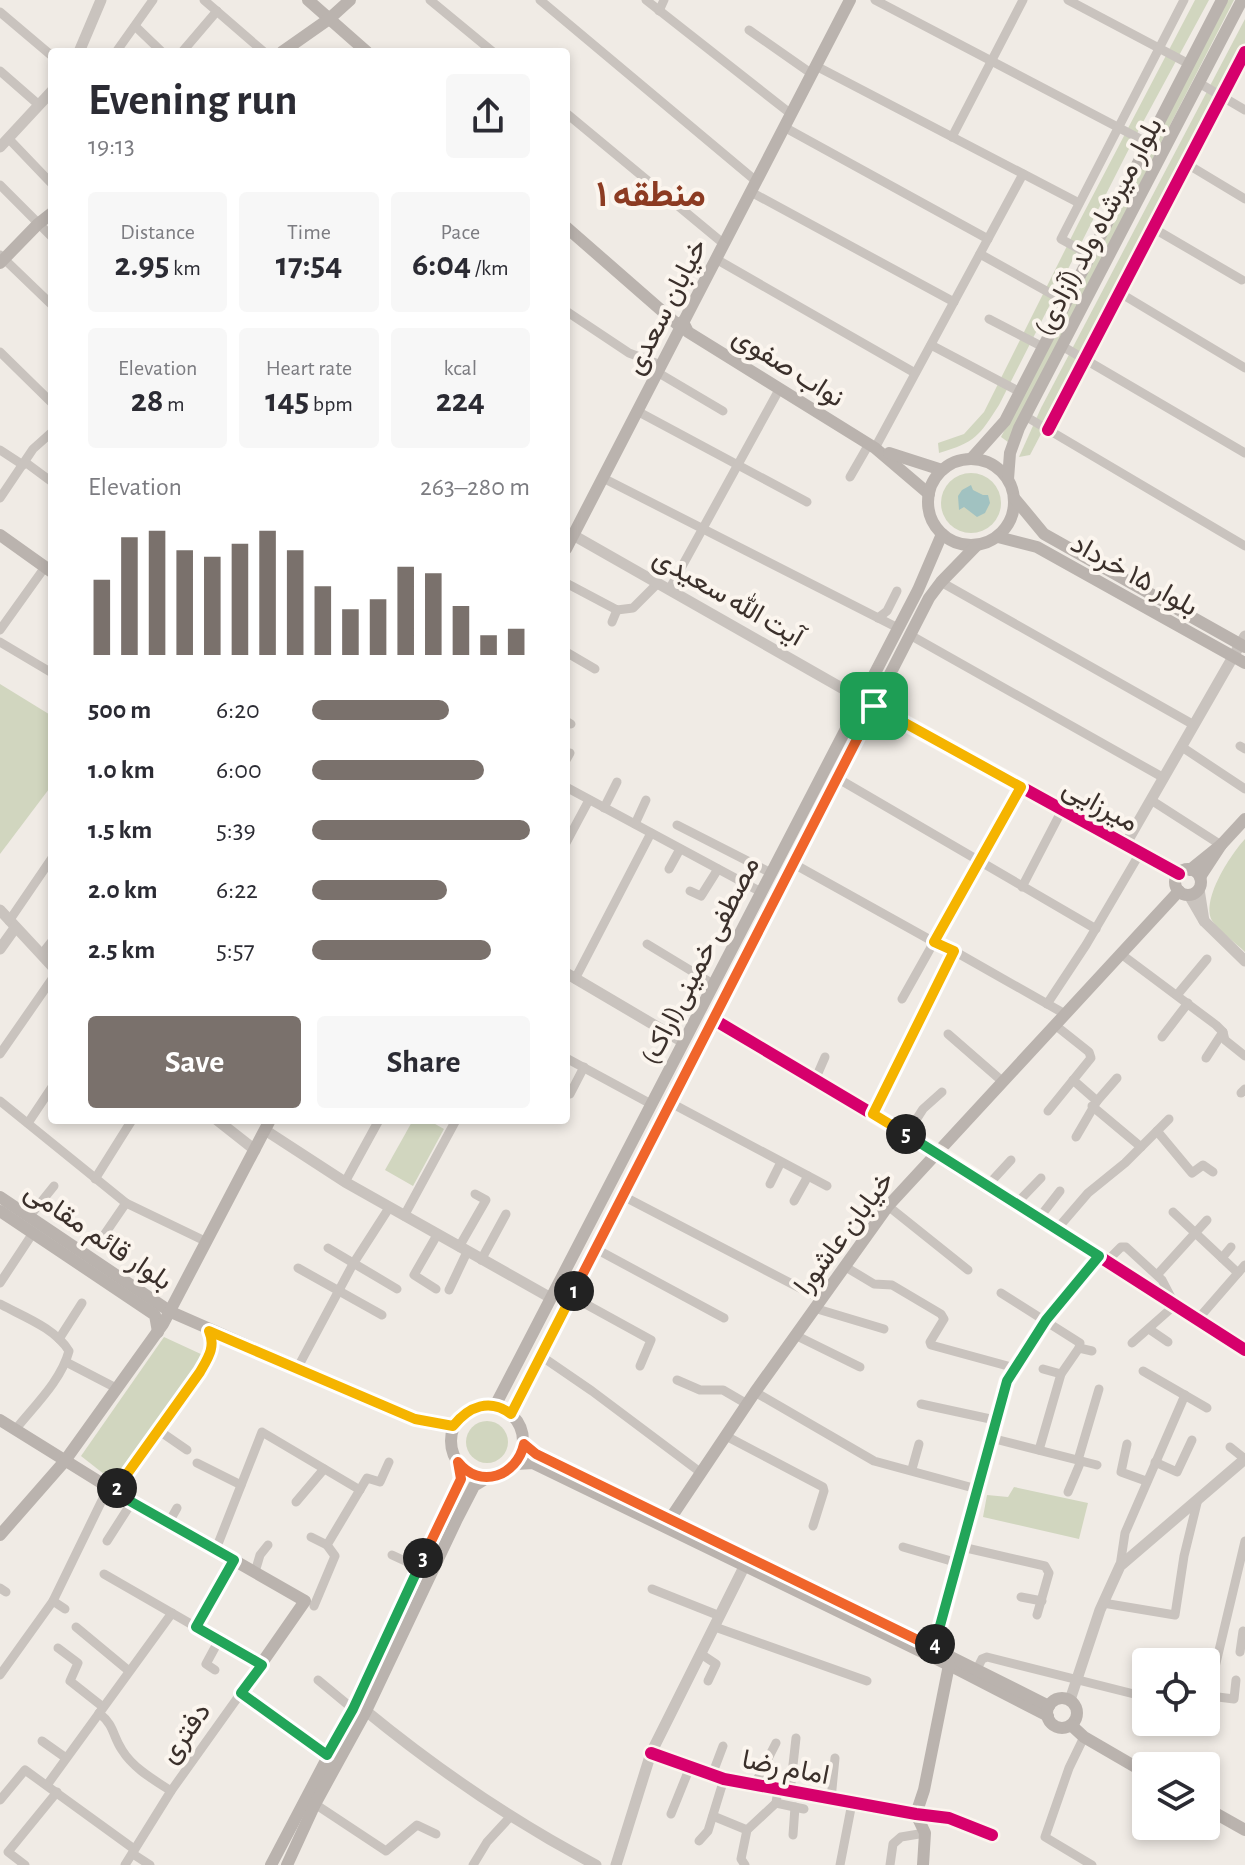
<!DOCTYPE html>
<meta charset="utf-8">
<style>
:root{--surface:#fff;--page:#f7f7f7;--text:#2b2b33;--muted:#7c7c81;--accent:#7a716c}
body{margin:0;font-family:"Alegreya Sans",Vazirmatn,sans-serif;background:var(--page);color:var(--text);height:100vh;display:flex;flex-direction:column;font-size:30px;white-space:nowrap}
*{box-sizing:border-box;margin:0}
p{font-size:26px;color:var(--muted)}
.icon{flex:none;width:44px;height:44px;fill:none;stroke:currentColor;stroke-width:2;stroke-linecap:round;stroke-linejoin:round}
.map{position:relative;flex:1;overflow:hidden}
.drawer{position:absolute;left:48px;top:48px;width:522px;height:1076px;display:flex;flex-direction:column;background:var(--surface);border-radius:8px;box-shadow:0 4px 12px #0003}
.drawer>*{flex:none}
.fabs{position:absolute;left:1132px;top:1648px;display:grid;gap:16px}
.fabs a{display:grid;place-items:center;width:88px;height:88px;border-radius:8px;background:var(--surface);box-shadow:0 4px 12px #0003;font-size:40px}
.pin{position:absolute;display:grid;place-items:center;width:68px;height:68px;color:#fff;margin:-34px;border-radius:16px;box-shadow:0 4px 12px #0006}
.km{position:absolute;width:40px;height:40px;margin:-20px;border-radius:50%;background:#222;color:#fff;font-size:22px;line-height:40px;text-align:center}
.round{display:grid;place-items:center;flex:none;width:84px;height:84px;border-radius:8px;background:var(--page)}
.overview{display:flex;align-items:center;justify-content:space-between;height:136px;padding:0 40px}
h1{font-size:44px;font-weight:700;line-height:60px}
.stats{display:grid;grid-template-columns:repeat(3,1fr);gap:12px;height:136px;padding:8px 40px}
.stats div{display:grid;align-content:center;border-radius:8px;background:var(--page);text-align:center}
.stats b{font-size:34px;font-weight:700}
.stats small{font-size:22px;font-weight:400}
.stats p{font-size:22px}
.chart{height:224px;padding:16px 40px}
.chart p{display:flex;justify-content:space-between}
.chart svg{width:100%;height:144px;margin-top:8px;stroke:var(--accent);stroke-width:6}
.cta{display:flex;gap:16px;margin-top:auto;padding:16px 40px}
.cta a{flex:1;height:92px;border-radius:8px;background:var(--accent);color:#fff;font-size:32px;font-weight:700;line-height:92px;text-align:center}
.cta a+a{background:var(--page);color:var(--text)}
ul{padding:0 40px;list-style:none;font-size:26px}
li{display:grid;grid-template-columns:128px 96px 1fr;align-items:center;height:60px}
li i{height:20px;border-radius:10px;background:var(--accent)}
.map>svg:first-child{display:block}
</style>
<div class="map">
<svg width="1245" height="1865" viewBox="0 0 1245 1865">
<rect width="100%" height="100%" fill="#f0ebe5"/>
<g fill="#d1d6bf">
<path d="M1195,0H1209L1135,137L999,405C979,436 976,442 939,453L938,443L964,434L984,412L1079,222Z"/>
<polygon points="1226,0 1234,0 1008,442 1001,437"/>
<polygon points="1245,19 1245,44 1030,455 1019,457 1041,408"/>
<circle cx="971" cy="503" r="30"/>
<polygon points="0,684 52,716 52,785 0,854"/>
<path d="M1245,839V952C1235,942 1221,933 1213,922C1199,902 1231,854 1245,839Z"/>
<polygon points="413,1120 428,1120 444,1129 413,1186 385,1170"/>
<polygon points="164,1337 203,1355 118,1478 109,1478 81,1456"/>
<circle cx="487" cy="1442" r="21"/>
<polygon points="1014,1487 1088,1503 1079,1539 983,1517 987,1495 1008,1497"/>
</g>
<polygon fill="#a1c2c1" points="971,485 973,490 983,495 988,495 990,503 985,513 977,517 964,507 959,510 958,496 962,490"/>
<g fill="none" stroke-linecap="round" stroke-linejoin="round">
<g stroke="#c9c3be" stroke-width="9">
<polyline points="204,0 264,52"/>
<polyline points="430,0 493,52"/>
<polyline points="540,0 756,181"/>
<polyline points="646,0 791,114"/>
<polyline points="875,0 1148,143"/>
<polyline points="1068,0 1189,64"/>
<polyline points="659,11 664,0"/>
<polyline points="0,12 52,56"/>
<polyline points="135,26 162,52"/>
<polyline points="749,30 812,74"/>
<polyline points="116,52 153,0"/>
<polyline points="182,52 217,11"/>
<polyline points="816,66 1079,203"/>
<polyline points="0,71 39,105"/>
<polyline points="1199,83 1245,110"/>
<polyline points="566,113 724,244"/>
<polyline points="784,127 988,239"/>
<polyline points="952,137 1023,0"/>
<polyline points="8,138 52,184"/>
<polyline points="1187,164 1245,199"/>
<polyline points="0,185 52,237"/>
<polyline points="751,192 954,302"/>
<polyline points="1153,228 1242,280"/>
<polyline points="980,254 1066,302"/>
<polyline points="0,255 52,305"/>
<polyline points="1090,255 1061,239 1184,0"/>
<polyline points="716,259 915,373"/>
<polyline points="1120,293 1245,368"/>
<polyline points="566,311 629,353 661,365"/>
<polyline points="989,319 1043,347"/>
<polyline points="931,345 1020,392"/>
<polyline points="1062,346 1245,453"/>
<polyline points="0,352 52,403"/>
<polyline points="657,372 723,411"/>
<polyline points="637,411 807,502"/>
<polyline points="1025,416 1245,546"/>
<polyline points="1048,430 1245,52"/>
<polyline points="875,448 1023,174"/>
<polyline points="0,450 23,465"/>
<polyline points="25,462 52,482"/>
<polyline points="850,477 869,444"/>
<polyline points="603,478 898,628"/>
<polyline points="0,498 33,449 52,432"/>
<polyline points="941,582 1194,725"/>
<polyline points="566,583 617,610 633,608 658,583"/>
<polyline points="669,590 780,388"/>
<polyline points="878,618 887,611 897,591"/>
<polyline points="612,622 617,610"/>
<polyline points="0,630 45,567"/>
<polyline points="910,635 1164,778"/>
<polyline points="0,642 52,673"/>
<polyline points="566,652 595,669"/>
<polyline points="566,721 571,724"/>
<polyline points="1240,746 1245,749"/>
<polyline points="1182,747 1245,789"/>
<polyline points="566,760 570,753"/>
<polyline points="837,778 1096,929"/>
<polyline points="566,787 761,892"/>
<polyline points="1151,800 1221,845"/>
<polyline points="604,808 617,782"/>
<polyline points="635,824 646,800"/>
<polyline points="677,825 771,873"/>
<polyline points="566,843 589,800"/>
<polyline points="794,864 934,942 954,951"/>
<polyline points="669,869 680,849"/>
<polyline points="1022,887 1062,810"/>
<polyline points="690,891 701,896 718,869"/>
<polyline points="9,921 52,858"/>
<polyline points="647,944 713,984"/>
<polyline points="1121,954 1216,1025 1223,1032 1225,1040 1245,1056"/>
<polyline points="41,955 52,941"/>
<polyline points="575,979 651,833"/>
<polyline points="1177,995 1207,959"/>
<polyline points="902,999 1021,787"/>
<polyline points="1047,1004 1086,945 1140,853"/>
<polyline points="713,1019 938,1153 1245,1350"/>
<polyline points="948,1034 1002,1081"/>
<polyline points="1162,1037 1188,1003"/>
<polyline points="0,1054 52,979"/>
<polyline points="566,1058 651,1104"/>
<polyline points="1206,1058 1223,1032"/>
<polyline points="815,1080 825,1057"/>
<polyline points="1073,1080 1097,1101 1076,1137"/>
<polyline points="1241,1093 1245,1089"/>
<polyline points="570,1094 584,1067"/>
<polyline points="0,1101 126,1203 207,1242"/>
<polyline points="1097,1101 1117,1078"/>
<polyline points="671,1103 827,1186"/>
<polyline points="1092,1106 1141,1147"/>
<polyline points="1048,1111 1091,1058 1089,1052 1055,1025"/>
<polyline points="873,1114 954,951 1065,1014"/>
<polyline points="28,1123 52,1087"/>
<polyline points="1157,1131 1192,1173 1203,1165 1213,1172"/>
<polyline points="907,1134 923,1109 942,1092"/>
<polyline points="95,1179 132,1120"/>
<polyline points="345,1182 379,1120"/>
<polyline points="770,1184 781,1162"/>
<polyline points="988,1185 1011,1160"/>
<polyline points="623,1196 821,1299"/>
<polyline points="794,1201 808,1176"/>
<polyline points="1017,1203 1041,1178"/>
<polyline points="888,1206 968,1270"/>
<polyline points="1173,1212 1238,1273"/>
<polyline points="404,1216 456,1120"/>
<polyline points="29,1217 54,1186"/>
<polyline points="1039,1218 1060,1191"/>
<polyline points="1057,1229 1088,1193 1125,1163 1169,1119"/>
<polyline points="102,1238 126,1203"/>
<polyline points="459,1247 486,1200 475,1194"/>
<polyline points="328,1248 397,1289"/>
<polyline points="596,1249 724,1318"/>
<polyline points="1222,1258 1231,1247"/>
<polyline points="481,1260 506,1214"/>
<polyline points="1107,1261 1121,1247 1126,1247 1162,1280 1175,1305 1132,1343"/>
<polyline points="844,1266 874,1284 892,1285 941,1314 944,1319 930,1342 931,1345 1015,1368"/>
<polyline points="298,1268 382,1315"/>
<polyline points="1157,1275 1207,1220"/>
<polyline points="0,1283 33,1233"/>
<polyline points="436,1289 414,1275 437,1235"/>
<polyline points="449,1290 467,1252"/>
<polyline points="1001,1293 1080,1343 1079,1348 1061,1374 1039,1450"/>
<polyline points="571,1296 651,1340 640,1366"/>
<path d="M0,1304C24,1317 55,1328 69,1351C61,1381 34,1406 15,1430"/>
<polyline points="814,1308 884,1329"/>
<polyline points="1198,1319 1245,1265"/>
<polyline points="1149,1329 1168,1342"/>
<polyline points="795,1335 860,1367"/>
<polyline points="59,1339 82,1303"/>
<polyline points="1079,1348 1092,1351"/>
<polyline points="541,1356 592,1391 700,1472"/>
<polyline points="66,1362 118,1389"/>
<polyline points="298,1367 353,1264 389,1208"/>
<polyline points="1043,1369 1061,1374"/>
<polyline points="1143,1371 1207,1408"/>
<polyline points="677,1380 700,1390 723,1390 747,1404"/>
<polyline points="755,1392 874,1461 977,1489"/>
<polyline points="921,1404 995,1420"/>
<polyline points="158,1430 187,1450"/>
<polyline points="726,1436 823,1487 824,1491 813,1526"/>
<polyline points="991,1438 1097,1465"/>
<polyline points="1127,1444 1121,1472 1146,1481"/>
<polyline points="1230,1447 1245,1459"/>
<polyline points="1078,1460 1099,1389"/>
<polyline points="1155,1462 1177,1472 1192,1440"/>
<polyline points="197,1463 241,1485"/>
<polyline points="912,1469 919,1444"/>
<polyline points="1068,1492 1081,1461"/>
<polyline points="296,1502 324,1469"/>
<polyline points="169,1522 177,1508"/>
<polyline points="311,1537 327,1545"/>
<polyline points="107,1541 132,1502"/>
<polyline points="903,1547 958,1563"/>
<polyline points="962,1547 1045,1566 1049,1573 1037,1615"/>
<polyline points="216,1549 262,1432 360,1490"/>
<polyline points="392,1555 418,1567"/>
<polyline points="1120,1566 1125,1533 1185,1395"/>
<polyline points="255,1572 260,1555 268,1545"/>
<polyline points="104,1574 262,1665"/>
<polyline points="0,1588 6,1592"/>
<polyline points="652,1589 720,1616"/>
<polyline points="1021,1597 1042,1601"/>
<polyline points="53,1601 65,1609"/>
<polyline points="1103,1603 1175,1615 1184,1556 1198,1499"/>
<polyline points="314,1606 335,1556 327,1545 367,1478 380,1482 389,1462"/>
<polyline points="76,1627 129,1671"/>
<polyline points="196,1627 234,1560"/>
<polyline points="715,1627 867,1681"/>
<polyline points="58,1648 78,1663 70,1681 103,1707"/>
<polyline points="934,1648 1007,1381 1046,1320 1099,1256"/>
<polyline points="1240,1652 1243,1631"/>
<polyline points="701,1654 716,1664 708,1681"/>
<polyline points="977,1669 982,1659 987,1657 1146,1697"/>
<polyline points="215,1670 206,1664 219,1640"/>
<polyline points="0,1675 53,1601 108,1488"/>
<polyline points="318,1680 353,1709"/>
<polyline points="1210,1696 1234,1699 1236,1680"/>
<polyline points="1206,1705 1245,1541"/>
<path d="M99,1713C115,1726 112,1735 122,1750C133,1768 154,1780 171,1791"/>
<polyline points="1084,1737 1069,1768 1045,1837 1092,1865"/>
<polyline points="42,1741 66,1758"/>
<polyline points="651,1753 724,1779 916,1814 949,1818 992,1835"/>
<polyline points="712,1775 723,1746"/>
<polyline points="47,1785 172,1613"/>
<polyline points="754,1786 776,1743"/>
<polyline points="790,1792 796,1738"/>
<polyline points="831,1799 835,1758"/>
<polyline points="0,1800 25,1770 134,1849"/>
<polyline points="776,1803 804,1809"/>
<polyline points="315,1804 386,1851 417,1825 436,1834"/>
<polyline points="671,1814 690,1767"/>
<polyline points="713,1816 747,1830"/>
<polyline points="793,1835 795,1807"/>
<polyline points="699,1841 708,1831 724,1779"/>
<polyline points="133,1854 150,1865"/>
<polyline points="25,1865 8,1852 57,1792"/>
<polyline points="125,1865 171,1791 241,1693"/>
<polyline points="473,1865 487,1842 510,1817"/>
<polyline points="745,1865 741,1859 747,1830 776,1803 778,1790"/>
<polyline points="840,1865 852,1803"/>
<polyline points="890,1865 893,1844 901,1837 925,1833"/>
</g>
<g stroke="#c9c3be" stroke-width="11">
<polyline points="79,52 101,0"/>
<polyline points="0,147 52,91"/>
<polyline points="573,535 861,699"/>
<polyline points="874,706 1179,874"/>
<polyline points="1125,845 1245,636"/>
<polyline points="1189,895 1204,921 1199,889"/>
<polyline points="0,910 52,966"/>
<polyline points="1204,921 1245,961"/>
<polyline points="0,949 15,928"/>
<polyline points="566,973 683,1042"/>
<polyline points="217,1120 255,1150"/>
<polyline points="265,1130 345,1182 551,1298"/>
<polyline points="1070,1700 1100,1610 1120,1566 1245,1459"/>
<path d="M366,1711C438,1770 514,1822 596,1865"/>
<polyline points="616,1865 651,1753 745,1565"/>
</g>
<g stroke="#bab3ae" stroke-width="12">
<polyline points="308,0 367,52"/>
<polyline points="282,52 329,19 350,0"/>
<polyline points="566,227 677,324 683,322 688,332 875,448 929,494"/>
<polyline points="0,263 38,224 52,213"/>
<polyline points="889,453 942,470"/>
<circle cx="971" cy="502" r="43"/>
<polyline points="971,459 1005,421 1222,0"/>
<polyline points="1008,479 1010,453 1019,428 1242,0"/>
<polyline points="1015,499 1044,534 1245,647"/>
<polyline points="0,535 52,572"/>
<polyline points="998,537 1037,547 1245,663"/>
<polyline points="566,549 850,0"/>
<polyline points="1221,845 1245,819"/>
<circle cx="1188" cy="882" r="13"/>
<polyline points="1190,870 1221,845 1200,877"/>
<polyline points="0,1197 171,1312 415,1419 453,1426"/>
<polyline points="0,1211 155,1315 158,1332"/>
<circle cx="487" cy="1441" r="36"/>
<polyline points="495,1406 918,590 942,534"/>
<polyline points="511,1414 929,598 941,582 976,546"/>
<polyline points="0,1420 132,1502 305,1601 241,1693 327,1755"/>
<polyline points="524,1444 536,1454 662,1515"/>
<polyline points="516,1464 533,1463 949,1665 1048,1716"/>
<path d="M114,1492L200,1372C208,1358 216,1347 209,1331"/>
<polyline points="670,1519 755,1392 888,1206 1179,891"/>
<polyline points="0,1535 64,1462 163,1324 270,1120"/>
<polyline points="923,1643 1049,1706"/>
<circle cx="1062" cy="1713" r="15"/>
<polyline points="1071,1725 1084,1737 1146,1773"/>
<polyline points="1206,1808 1245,1830"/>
<polyline points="271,1865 353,1709 461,1479 458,1462"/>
<polyline points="287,1865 315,1804 366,1711 457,1519 474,1486 487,1478"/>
<polyline points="923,1865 925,1833 916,1814 924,1790 949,1665"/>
</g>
<defs>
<g id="cycleway">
<polyline points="1048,430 1245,52"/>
<polyline points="874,706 1179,874"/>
<polyline points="713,1019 938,1153 1245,1350"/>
<polyline points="934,1648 1007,1381 1046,1320 1099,1256"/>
<polyline points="651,1753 724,1779 916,1814 949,1818 992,1835"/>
</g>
</defs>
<use href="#cycleway" stroke="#fbf5ee" stroke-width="17"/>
<use href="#cycleway" stroke="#d6006c" stroke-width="12"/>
</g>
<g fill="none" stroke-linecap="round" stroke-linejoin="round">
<defs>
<polyline id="split-1" points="574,1291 874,706"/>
<path id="split-2" d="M117,1488L200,1372C208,1358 216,1347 209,1331L415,1419L453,1426C469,1406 490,1398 511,1414L574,1291"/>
<polyline id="split-3" points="117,1488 114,1492 234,1560 196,1627 262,1665 241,1693 327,1755 353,1709 423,1558"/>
<path id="split-4" d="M423,1558L461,1479L458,1462C480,1490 517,1476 524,1444L536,1454L934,1648L935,1644"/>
<polyline id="split-5" points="906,1134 1099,1256 1046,1320 1007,1381 935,1644"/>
<polyline id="split-6" points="874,706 1021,787 934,942 954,951 873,1114 906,1134"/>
</defs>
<use href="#split-1" stroke="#fff" stroke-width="16"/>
<use href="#split-2" stroke="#fff" stroke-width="16"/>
<use href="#split-3" stroke="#fff" stroke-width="16"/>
<use href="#split-4" stroke="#fff" stroke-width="16"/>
<use href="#split-5" stroke="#fff" stroke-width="16"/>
<use href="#split-6" stroke="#fff" stroke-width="16"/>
<use href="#split-1" stroke="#f0652b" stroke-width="10"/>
<use href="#split-2" stroke="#f5b400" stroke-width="10"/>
<use href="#split-3" stroke="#22a559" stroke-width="10"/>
<use href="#split-4" stroke="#f0652b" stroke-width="10"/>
<use href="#split-5" stroke="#22a559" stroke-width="10"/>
<use href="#split-6" stroke="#f5b400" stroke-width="10"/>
</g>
<g text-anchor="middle" stroke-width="8" stroke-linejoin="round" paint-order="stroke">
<g font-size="28" fill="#3b302b" stroke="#fbf5ee">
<text transform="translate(1097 226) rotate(-62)" y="10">بلوار میرشاه ولد (آزادی)</text>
<text transform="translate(665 306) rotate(-63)" y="10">خیابان سعدی</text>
<text transform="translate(789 366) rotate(32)" y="10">نواب صفوی</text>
<text transform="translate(1135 574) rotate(29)" y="10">بلوار ۱۵ خرداد</text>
<text transform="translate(729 596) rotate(30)" y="10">آیت الله سعیدی</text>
<text transform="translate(1101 804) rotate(29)" y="10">میرزایی</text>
<text transform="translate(699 960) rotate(-63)" y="10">مصطفی خمینی(اراک)</text>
<text transform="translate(843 1232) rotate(-53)" y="10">خیابان عاشورا</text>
<text transform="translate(99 1235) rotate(34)" y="10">بلوار قائم مقامی</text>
<text transform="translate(184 1732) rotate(-54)" y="10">دفتری</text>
<text transform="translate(786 1766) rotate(11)" y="10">امام رضا</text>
</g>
<g font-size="36" font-weight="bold" fill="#8c3b22" stroke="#fbf5ee">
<text x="651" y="206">منطقه ۱</text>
</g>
</g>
</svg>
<div class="fabs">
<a><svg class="icon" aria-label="locate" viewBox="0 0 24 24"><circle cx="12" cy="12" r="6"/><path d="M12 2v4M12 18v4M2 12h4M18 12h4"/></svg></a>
<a><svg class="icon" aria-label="layers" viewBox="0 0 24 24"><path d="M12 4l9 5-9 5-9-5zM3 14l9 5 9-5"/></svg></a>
</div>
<div class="pin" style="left:874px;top:706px;background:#1e9e55"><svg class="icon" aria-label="arrive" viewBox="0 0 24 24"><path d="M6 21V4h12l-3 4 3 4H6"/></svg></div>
<b class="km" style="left:574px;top:1291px">1</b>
<b class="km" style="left:117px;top:1488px">2</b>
<b class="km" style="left:423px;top:1558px">3</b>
<b class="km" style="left:935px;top:1644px">4</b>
<b class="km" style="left:906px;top:1134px">5</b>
<section class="drawer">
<div class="overview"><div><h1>Evening run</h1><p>19:13</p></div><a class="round"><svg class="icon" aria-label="share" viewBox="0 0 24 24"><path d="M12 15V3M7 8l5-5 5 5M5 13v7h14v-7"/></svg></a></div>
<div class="stats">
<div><p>Distance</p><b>2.95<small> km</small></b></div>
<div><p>Time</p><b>17:54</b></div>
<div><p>Pace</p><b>6:04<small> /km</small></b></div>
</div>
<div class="stats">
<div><p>Elevation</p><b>28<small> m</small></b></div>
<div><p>Heart rate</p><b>145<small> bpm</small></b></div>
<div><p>kcal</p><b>224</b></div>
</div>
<div class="chart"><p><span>Elevation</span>263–280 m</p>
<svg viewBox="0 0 160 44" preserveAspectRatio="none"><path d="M5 44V21M15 44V8M25 44V6M35 44V12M45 44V14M55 44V10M65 44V6M75 44V12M85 44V23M95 44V30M105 44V27M115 44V17M125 44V19M135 44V29M145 44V38M155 44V36"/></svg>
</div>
<ul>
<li><b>500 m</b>6:20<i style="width:63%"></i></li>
<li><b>1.0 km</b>6:00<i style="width:79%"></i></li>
<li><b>1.5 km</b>5:39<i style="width:100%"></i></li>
<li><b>2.0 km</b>6:22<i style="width:62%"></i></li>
<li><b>2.5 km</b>5:57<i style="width:82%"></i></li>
</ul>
<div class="cta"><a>Save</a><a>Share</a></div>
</section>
</div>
